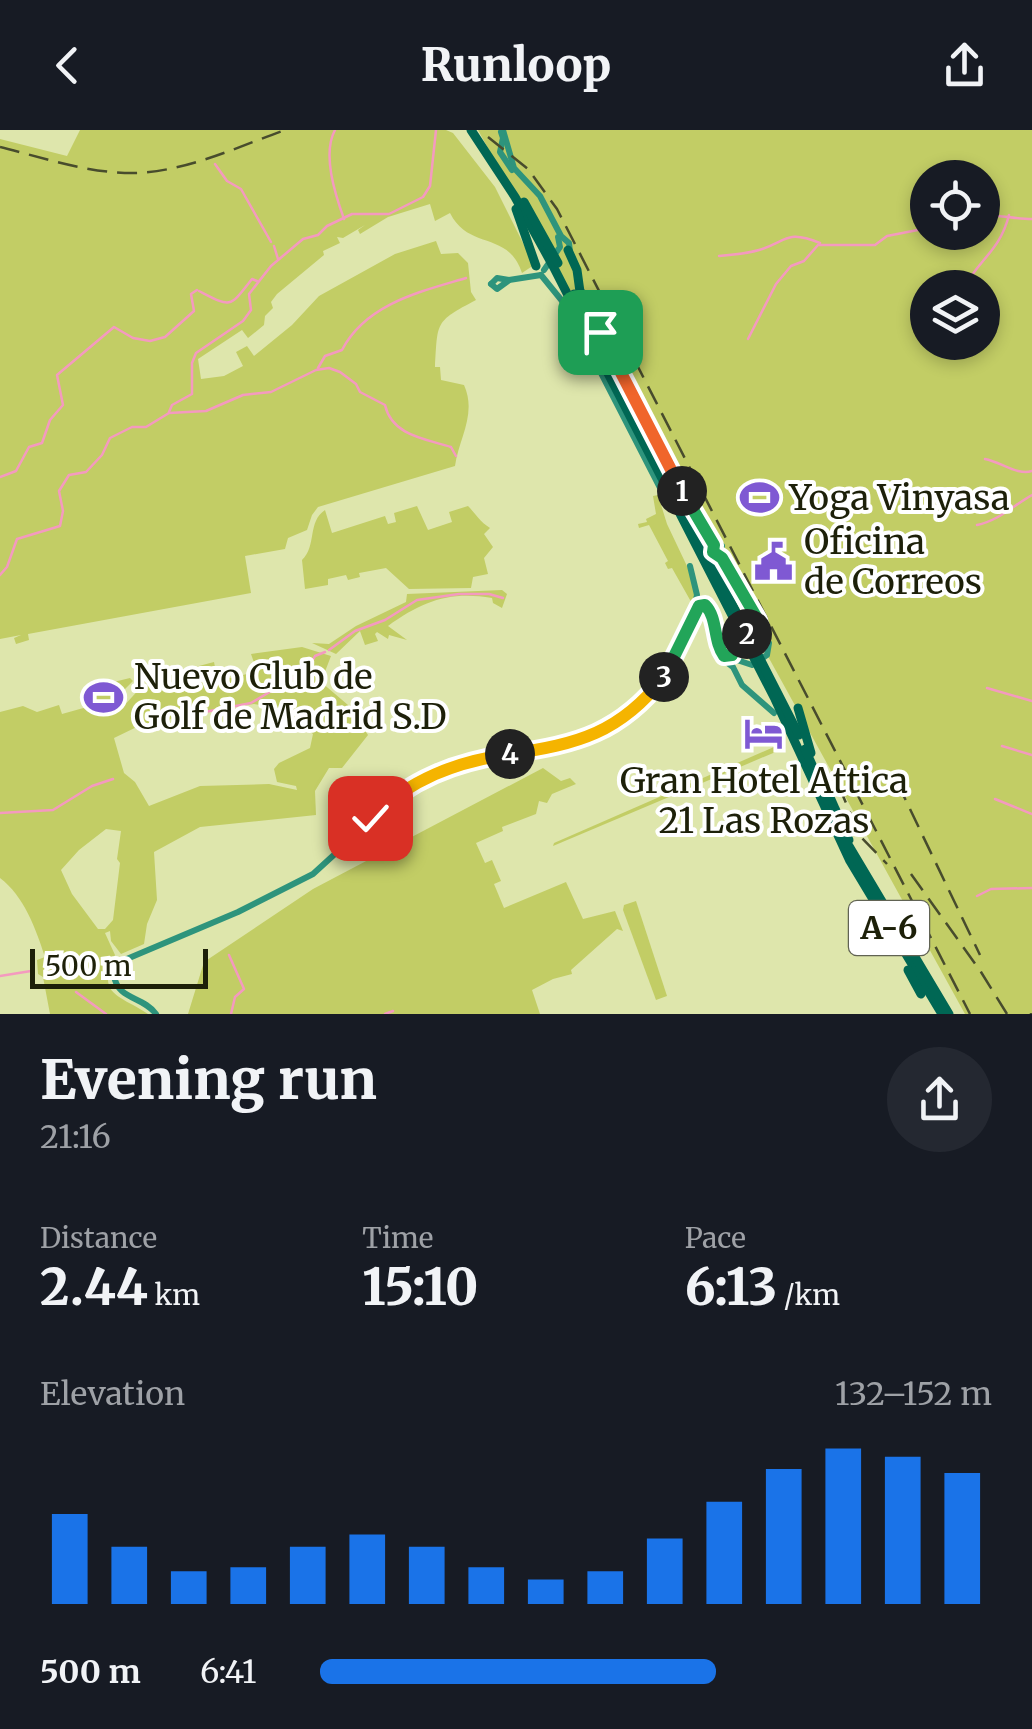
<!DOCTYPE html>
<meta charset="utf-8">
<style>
:root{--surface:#171b24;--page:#242831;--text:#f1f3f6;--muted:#9ea1a6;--accent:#1a73e8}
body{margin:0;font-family:Merriweather,serif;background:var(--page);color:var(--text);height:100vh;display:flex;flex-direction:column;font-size:38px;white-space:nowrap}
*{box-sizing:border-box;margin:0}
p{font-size:32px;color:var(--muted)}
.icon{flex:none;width:55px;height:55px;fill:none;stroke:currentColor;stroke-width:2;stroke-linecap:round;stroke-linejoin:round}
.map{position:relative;height:884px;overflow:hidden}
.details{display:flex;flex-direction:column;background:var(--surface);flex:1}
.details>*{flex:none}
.buttons{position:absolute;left:910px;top:30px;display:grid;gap:20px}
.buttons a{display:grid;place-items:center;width:90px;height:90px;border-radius:50%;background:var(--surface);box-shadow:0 5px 15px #0003;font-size:50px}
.scale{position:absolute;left:30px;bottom:25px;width:178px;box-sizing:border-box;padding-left:10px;border:5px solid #1d2009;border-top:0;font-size:28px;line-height:35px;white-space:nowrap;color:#1d2009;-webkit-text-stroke:8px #fff;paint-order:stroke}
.pin{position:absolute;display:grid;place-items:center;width:85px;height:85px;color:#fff;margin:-42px;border-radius:20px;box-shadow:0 5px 15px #0006}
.km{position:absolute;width:50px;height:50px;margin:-25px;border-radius:50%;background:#222;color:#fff;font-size:28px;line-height:50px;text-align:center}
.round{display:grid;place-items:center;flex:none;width:105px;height:105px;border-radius:52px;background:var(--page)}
.head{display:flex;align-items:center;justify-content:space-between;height:170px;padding:0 40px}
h1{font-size:55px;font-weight:800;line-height:75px}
.figures{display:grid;grid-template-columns:repeat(3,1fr);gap:15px;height:170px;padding:10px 40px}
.figures div{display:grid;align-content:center}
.figures b{font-size:50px;font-weight:800}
.figures small{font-size:28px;font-weight:400}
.figures p{font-size:28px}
.chart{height:280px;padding:20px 40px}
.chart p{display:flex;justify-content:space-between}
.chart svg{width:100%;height:180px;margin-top:10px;stroke:var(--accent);stroke-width:6}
ul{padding:0 40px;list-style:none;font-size:32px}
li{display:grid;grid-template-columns:160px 120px 1fr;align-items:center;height:75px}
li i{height:25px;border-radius:12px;background:var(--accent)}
header{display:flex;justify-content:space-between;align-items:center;height:130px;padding:0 40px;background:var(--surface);font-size:45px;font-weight:800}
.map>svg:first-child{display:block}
</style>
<header><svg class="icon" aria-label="back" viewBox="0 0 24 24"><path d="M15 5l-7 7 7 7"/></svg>Runloop<svg class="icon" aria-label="share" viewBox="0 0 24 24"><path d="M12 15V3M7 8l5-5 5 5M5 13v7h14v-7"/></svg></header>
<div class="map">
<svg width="1032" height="884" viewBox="0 0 1032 884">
<rect width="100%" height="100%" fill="#dee6ac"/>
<g fill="#c2cd65" fill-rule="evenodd">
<path d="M80,0H446L453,3L495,57L534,135L522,143C508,100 469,121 450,83L435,91L430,74L388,87L360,104L358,100L365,95L343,108L337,107L340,113L323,121L324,125L277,164L271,172L273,178L265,186L264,195L248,208L242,200L198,229L201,249L224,246L243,236L236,222L247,216L254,226L292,195L319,166L395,124L436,111L441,124L458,123L468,133L471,162L476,170C434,192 438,192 435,237H440L441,250L464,255C477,284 459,308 455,336L318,377L312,385L307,400L288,408L285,419L245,426L251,463L28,504L29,510L16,514L14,508L21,505L0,509V9L67,26Z"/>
<path d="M478,0H1032V884H965ZM928,48H982V102H928ZM928,158H982V212H928Z"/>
<polygon points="658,365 667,394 695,453 694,477 672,438 668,439 665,433 668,431 649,395 639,398 638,394 647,392 646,389 656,384 653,366"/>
<path d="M417,376L428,400L452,392L449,382L468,376C476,384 479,391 490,398L484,404L493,417L484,428L488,444L473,447L471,458L409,459L386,438L359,443L360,447L348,450L346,445L328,449V455L305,459L302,430C317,416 307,392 325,380L332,403L385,386L388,394L396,392L394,383Z"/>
<path d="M502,460L507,464L502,478L493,473L492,468C449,461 423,471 388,496L407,510L389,505L388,509L377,502L375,504L378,511L365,515L360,501L336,524L312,513L329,514L356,496L406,472L407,464Z"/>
<path d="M302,517L331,526L321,552L348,575L368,605L342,638H329L315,661L316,685L200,697L154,722L157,770L147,794L144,814L121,824L111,811L110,801L105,803L115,825C95,866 121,865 148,884H50L43,847L38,844L37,830L45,827C36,799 24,766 0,748V582L23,576L37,582L59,575L62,584L87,577L86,562L97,556L130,548L133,551L123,561L116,577L121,579L143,555L161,546L214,532L217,547L233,548L257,541L251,524ZM254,574L284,579L313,604L310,618L279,633L274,639L277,652L296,656L297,660L269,654L200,656L149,676L135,652L124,643L114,608L145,593L155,600L175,586ZM106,699L121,701L117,729L120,733L113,790L105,799H98L72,764L61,740L79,720Z"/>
<polygon points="783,613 785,618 553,716 554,713"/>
<polygon points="543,638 561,651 570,648 576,654 552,664 547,673 539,671 536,684 502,697 503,701 476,713 485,733 492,730 501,751 494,754 504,778 566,752 583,789 615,781 623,801 617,799 571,840 572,844 553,849 532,860 540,884 188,884 204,832 313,759"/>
<polygon points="636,771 667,866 656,870 623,780 624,775"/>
</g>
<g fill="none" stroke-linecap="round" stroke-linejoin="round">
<g stroke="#f49abf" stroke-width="2.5">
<path d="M335,0C322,24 335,64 344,89"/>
<polyline points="215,34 227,51 241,59 271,112"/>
<path d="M982,85C1000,85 1015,89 1032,89"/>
<polyline points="274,116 278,129"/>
<path d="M719,126C732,125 745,124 759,120C787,112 785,99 820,113"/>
<path d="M964,158C978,130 1000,121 1009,85"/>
<path d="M199,161C232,178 229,178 252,149L257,151"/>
<polyline points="748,209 776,154 791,136 804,131 818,115 875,115 887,106 928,98"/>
<path d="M318,238L325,226L342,220C366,174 419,162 466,148"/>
<polyline points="169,282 172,275 192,264 192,233 196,223 243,191 251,180 249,164 271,136 303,109 318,105 327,96 352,84 389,84 423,67 430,56 436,0"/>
<path d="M985,329C1001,332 1018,346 1032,341"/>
<polyline points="0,347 16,341 29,317 42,313 50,290 63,275 57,245 114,197 133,208 150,211 165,207 194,181 191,164 197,160"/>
<path d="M977,395C998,391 1014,375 1032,365"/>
<path d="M0,445L7,437L17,409L60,396L63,381L59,361L69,345L86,342L102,325L110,308L132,297H146L169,283L206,281L243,265L271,262L316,240L329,238L340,242L356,254L360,262L385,275C392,306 426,309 451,317L456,326"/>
<polyline points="329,520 355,501 385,490 417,470 459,464 489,464 503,468"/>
<polyline points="987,558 1032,571"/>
<polyline points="205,582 251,573 308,539 315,526 325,522"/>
<polyline points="1002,616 1032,625"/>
<polyline points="995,669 1032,684"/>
<polyline points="0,683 53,680 92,656 113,649"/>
<polyline points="977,766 991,759 1032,758"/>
<polyline points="229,825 244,859 235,867 231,884"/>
<polyline points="0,846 31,841"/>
<polyline points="76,862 106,884"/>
<polyline points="385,884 393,881"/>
</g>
<g stroke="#2e947c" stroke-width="6">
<polyline points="503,0 514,38 540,66 561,106 569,113 570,122"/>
<polyline points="501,2 503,8 500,22 512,40"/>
<polyline points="544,140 560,117 558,107"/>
<polyline points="541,145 567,177 660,358"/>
<polyline points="491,154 497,148 509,150 541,145"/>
<polyline points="491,154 497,159 508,151"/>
<polyline points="583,162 623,249 674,347 714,415 713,422 721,428 757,490 760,496 757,503"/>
<polyline points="714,415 722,416 719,424"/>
<polyline points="690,436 697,465 693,483"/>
<path d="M761,496L769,513L767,525L752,535L737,530L735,516C741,503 754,499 766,507"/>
<polyline points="724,502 733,518"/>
<polyline points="479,623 494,626"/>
<path d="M156,884C143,866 118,870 114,846L122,831L238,782L313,744L394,670L437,644L479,631L565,619L622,594L654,564L670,544L700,478L709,480L720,527L733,537L742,555L774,583"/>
</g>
<g stroke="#006754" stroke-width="9">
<polyline points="471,0 515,67 553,136 775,569 850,731 942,884"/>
<polyline points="524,72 558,133"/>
<polyline points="516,79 536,136"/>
<polyline points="568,120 577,140 581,169"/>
<polyline points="574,164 612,240"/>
<polyline points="656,325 799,605"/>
<polyline points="798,578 811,623"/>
<polyline points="805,619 829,673"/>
<polyline points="829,665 849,710"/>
<polyline points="843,706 949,884"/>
<polyline points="908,840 921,864"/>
</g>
<g stroke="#484c2d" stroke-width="2.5" stroke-dasharray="20 10" stroke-linecap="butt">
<polyline points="488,7 528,39 557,79 970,884"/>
<path d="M0,17C44,28 90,44 136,43C188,41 237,17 285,0"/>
<polyline points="897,652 980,825"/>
<polyline points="838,654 860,706 887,734"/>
<polyline points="911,744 981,842 1007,884"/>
<polyline points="1031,883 1031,884"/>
</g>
</g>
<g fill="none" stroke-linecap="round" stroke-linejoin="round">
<defs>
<polyline id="split-1" points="600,202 682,361"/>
<polyline id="split-2" points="682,361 714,415 713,422 722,428 758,490 760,499 747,504"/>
<path id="split-3" d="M664,547L699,476L705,475C718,488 713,511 724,526L732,525L736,513L747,504"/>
<path id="split-4" d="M510,624C578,614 620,603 664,547"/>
<path id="split-5" d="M370,688C411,649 455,632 510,624"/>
</defs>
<use href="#split-1" stroke="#fff" stroke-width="20"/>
<use href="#split-2" stroke="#fff" stroke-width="20"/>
<use href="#split-3" stroke="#fff" stroke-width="20"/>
<use href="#split-4" stroke="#fff" stroke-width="20"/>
<use href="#split-5" stroke="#fff" stroke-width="20"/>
<use href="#split-1" stroke="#f0652b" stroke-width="12"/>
<use href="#split-2" stroke="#22a559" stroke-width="12"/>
<use href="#split-3" stroke="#22a559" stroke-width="12"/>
<use href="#split-4" stroke="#f5b400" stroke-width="12"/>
<use href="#split-5" stroke="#f5b400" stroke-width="12"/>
</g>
<defs>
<symbol id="stadium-bare" viewBox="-9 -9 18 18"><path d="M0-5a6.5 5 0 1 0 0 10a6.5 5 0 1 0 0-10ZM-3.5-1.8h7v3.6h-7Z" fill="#7f59d3" stroke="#fff" stroke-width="2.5" paint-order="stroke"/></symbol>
<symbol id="civic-bare" viewBox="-9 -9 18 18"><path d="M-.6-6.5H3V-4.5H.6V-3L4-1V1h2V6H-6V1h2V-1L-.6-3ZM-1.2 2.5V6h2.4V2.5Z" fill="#7f59d3" stroke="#fff" stroke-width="2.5" paint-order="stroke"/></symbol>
<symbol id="hotel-bare" viewBox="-9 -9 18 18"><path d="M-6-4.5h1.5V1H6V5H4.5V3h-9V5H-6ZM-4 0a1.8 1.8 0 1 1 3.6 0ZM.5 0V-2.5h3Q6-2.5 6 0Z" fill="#7f59d3" stroke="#fff" stroke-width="2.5" paint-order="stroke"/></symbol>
</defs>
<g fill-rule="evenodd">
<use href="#stadium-bare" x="732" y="340" width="55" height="55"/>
<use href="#civic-bare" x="746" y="404" width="55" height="55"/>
<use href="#stadium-bare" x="76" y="540" width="55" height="55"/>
<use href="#hotel-bare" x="736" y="576" width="55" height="55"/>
</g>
<g text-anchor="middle" stroke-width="8" stroke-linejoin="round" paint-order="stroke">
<rect fill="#fff" stroke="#616353" stroke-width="2.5" x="849" y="771" width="80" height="54" rx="8"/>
<g font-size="32" font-weight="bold" fill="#1d2009">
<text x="889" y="809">A-6</text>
</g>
<g font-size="35" fill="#1d2009" stroke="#fff" text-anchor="start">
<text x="789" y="380">Yoga Vinyasa</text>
<text x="804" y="424">Oficina<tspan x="804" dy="40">de Correos</tspan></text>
<text x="134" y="559">Nuevo Club de<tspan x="134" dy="40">Golf de Madrid S.D</tspan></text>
<text x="764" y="663" text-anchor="middle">Gran Hotel Attica<tspan x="764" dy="40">21 Las Rozas</tspan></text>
</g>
</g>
</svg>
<div class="buttons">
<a><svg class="icon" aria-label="locate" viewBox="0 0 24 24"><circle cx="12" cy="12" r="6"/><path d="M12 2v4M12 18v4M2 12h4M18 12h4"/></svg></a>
<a><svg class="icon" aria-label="layers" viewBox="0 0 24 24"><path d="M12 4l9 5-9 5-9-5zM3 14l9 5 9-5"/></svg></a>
</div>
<div class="scale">500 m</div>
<div class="pin" style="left:600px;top:202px;background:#1e9e55"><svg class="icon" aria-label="arrive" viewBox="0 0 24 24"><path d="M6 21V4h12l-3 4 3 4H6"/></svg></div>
<div class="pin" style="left:370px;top:688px;background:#d93025"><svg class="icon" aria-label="check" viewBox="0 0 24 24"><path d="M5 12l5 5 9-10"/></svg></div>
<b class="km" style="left:682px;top:361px">1</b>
<b class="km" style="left:747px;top:504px">2</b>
<b class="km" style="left:664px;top:547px">3</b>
<b class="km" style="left:510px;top:624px">4</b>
</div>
<section class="details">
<div class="head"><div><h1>Evening run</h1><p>21:16</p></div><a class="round"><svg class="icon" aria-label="share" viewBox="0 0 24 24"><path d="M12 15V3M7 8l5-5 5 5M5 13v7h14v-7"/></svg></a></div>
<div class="figures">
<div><p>Distance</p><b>2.44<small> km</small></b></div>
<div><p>Time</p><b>15:10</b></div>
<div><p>Pace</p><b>6:13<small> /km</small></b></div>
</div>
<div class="chart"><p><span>Elevation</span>132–152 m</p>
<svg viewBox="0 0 160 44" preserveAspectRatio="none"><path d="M5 44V22M15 44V30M25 44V36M35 44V35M45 44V30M55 44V27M65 44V30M75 44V35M85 44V38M95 44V36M105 44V28M115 44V19M125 44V11M135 44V6M145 44V8M155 44V12"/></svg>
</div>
<ul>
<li><b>500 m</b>6:41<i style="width:59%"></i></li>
</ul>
</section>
